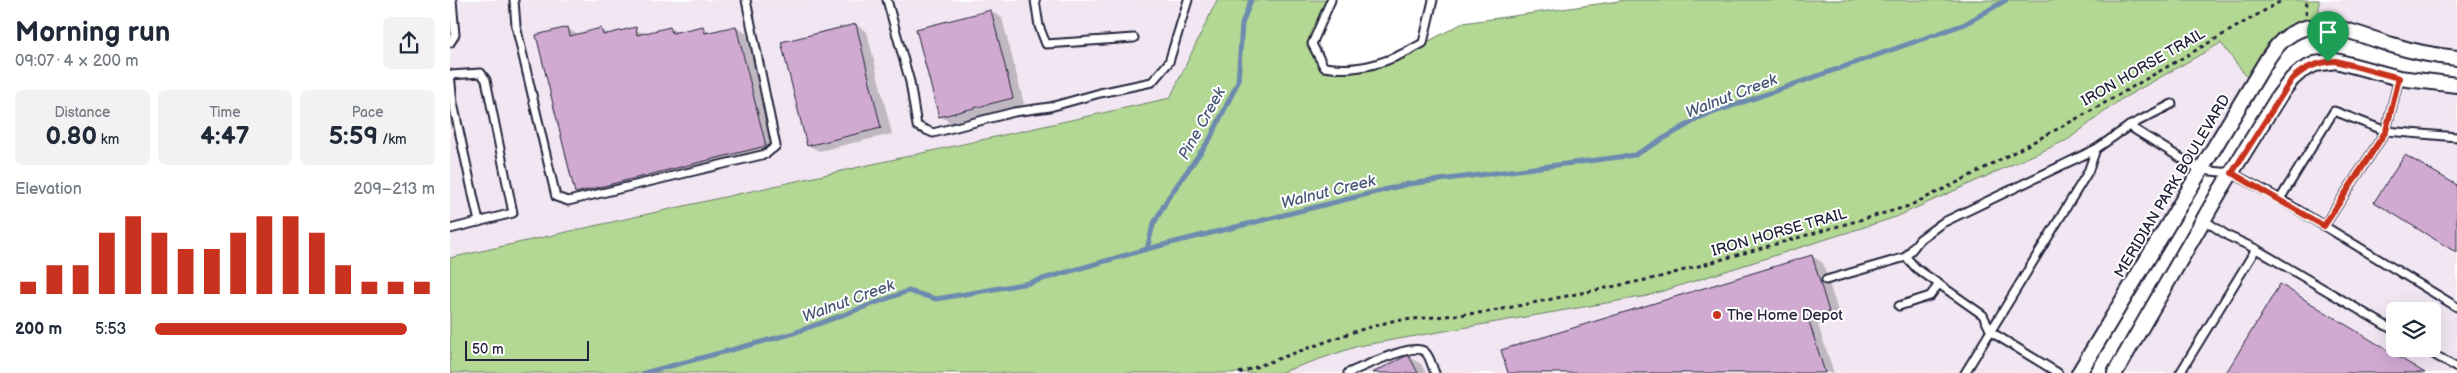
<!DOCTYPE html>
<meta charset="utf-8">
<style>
:root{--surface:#fff;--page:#f2f2f3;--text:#1f2937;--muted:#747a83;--accent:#c8321e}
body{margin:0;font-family:"Balsamiq Sans",sans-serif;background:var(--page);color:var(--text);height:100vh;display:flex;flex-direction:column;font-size:19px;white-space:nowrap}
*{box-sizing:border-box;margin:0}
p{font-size:16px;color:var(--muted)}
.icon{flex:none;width:28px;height:28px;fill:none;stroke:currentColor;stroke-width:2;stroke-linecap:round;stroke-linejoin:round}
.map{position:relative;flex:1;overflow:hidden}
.details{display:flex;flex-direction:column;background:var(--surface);width:450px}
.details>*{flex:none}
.buttons{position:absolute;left:1936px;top:302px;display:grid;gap:10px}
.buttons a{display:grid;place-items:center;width:55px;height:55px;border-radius:8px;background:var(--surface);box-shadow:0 5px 20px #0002;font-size:25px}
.scale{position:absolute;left:15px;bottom:12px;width:124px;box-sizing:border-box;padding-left:5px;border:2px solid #22223b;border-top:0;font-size:14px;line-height:18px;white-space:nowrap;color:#22223b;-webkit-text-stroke:4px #fff;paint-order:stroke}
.pin{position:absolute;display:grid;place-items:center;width:42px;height:42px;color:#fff;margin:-51px -21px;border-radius:50% 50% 50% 0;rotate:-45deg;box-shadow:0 0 5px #0007}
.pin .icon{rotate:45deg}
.round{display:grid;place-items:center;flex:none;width:52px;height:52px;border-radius:8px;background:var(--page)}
.headline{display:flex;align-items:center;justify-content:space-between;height:85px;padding:0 15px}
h1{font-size:28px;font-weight:700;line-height:38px}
.metrics{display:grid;grid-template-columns:repeat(3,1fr);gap:8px;height:85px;padding:5px 15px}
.metrics div{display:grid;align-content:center;border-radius:8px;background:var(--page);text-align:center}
.metrics b{font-size:25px;font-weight:700}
.metrics small{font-size:14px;font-weight:400}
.metrics p{font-size:14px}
.chart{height:140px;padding:10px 15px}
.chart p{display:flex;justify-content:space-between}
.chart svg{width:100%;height:90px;margin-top:5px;stroke:var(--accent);stroke-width:6}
ul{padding:0 15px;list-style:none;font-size:16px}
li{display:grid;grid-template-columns:80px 60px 1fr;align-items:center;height:38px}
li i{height:12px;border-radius:6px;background:var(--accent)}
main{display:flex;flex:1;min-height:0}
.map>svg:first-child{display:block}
</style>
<main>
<section class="details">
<div class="headline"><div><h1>Morning run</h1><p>09:07 · 4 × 200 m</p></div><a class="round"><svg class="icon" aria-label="share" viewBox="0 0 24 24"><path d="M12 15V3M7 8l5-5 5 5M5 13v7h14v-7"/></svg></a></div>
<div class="metrics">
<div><p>Distance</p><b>0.80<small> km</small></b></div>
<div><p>Time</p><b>4:47</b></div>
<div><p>Pace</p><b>5:59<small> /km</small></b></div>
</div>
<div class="chart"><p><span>Elevation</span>209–213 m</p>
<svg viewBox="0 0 160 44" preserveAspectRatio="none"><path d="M5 44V38M15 44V30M25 44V30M35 44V14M45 44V6M55 44V14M65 44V22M75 44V22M85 44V14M95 44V6M105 44V6M115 44V14M125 44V30M135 44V38M145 44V38M155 44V38"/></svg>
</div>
<ul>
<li><b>200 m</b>5:53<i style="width:90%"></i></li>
</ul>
</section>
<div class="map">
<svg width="2007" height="373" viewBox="0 0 2007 373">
<rect width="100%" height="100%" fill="#fff"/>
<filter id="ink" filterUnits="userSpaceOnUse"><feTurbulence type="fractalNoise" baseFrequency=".02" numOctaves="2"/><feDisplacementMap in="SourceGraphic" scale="10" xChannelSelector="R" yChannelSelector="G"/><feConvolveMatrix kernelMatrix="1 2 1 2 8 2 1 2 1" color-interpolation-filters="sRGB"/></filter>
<g filter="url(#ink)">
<g fill="#f1e6f2" fill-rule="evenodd">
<polygon points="0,0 767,0 720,98 0,258"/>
<polygon points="1869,0 2007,0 2007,58 1869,26"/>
<polygon points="1772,42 1802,84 1629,373 829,373 908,346 1197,296 1446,217 1619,139 1670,100"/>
<path d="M1865,64L2007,85V373H1665L1829,96ZM1945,311H1982V349H1945Z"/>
</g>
<polygon fill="#b3d893" stroke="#6a7d67" points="767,0 881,0 862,44 874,67 892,70 943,60 1013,23 1176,0 1869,0 1869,26 1842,33 1802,84 1771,43 1670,100 1619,139 1446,217 1197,296 908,346 829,373 0,373 0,258 720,98"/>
<g fill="#0003">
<polygon points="541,11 552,18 574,104 501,123 490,116"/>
<polygon points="406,25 417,32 442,134 369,151 358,145"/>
<polygon points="253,27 262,33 286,27 297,34 327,152 137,199 126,192 118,29 129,35 151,29 160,35 185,29 195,34 220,28 229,33"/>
<polygon points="0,100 7,128 0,129"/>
<polygon points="1362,256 1373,263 1390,318 1368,325 1384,373 1060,373"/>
<polygon points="959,357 971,364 976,373 926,373"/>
</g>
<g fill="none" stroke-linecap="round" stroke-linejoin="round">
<g stroke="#6e8baf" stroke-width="5">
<polyline points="697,249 703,225 718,198 760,139 788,82 792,24 801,0"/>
<polyline points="194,373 341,334 458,291 486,299 579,283 697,249 958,184 1185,155 1251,117 1515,24 1556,0"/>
</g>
</g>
<g fill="#d1aad2" stroke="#22223b">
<polygon points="541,10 563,98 489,117 466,29"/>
<polygon points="406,24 431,128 357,146 331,42"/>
<polygon points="253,26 255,33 286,26 316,146 125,193 86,35 118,27 120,36 151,28 153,35 186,27 187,35 220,27 222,33"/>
<polygon points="1955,155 2007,185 2007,253 1924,202"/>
<polygon points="1362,255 1379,312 1358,318 1375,373 1058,373 1051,350"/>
<polygon points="1830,284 1862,304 1975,373 1776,373"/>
<polygon points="959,356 968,373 922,373 956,356"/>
</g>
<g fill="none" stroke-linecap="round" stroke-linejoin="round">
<defs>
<g id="lane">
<polyline points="64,0 66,26 106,197 118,201 316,154 326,146 296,0"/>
<polyline points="437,0 460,82 467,126 483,133 564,112 600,107 650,93 702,82 719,62 738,0"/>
<polyline points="585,0 589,26 596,44 684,38"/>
<path d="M881,0L862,44L874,67C910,73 942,61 973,43L983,0"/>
<polyline points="0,43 5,35 2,0"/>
<polyline points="0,74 3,103 29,222"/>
<polyline points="1679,126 1750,170 1782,173 1830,199 1884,111 1936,131 2007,137"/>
<polyline points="1830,199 2007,307"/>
<polyline points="1874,226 1936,131 1949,78"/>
<polyline points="0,229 63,213 36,80 31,73 0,75"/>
<polyline points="1806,249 1945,331"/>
<polyline points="1376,280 1456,257"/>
<polyline points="1449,306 1480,296 1489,284"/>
<polyline points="1975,349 2007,368"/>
<path d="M898,373C911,368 964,341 975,352C980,356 982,367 985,373"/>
<polyline points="1515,373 1638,172 1646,149"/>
<polyline points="1608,373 1541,332 1533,315 1466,268 1456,257 1470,239 1492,223 1646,149 1679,126 1722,104"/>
<polyline points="1730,373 1806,249 1778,236 1754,220"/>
</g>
<g id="street">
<path d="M1629,373L1818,58C1852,5 1895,31 1942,45C1964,52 1985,56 2007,58"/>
<polyline points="1665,373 1770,191 1829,96 1842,79 1851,71 1865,64 1886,61 1949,78 2007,85"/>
</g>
</defs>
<use href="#lane" stroke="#22223b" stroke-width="11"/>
<use href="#street" stroke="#22223b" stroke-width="18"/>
<g stroke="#22223b" stroke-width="3" stroke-dasharray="4 4" stroke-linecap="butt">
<polyline points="1856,14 1857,0"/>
<polyline points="789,373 903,332 942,321 1038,312 1210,277 1459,206 1512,180 1639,112 1833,0"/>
</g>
<use href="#lane" stroke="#fff" stroke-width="7"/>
<use href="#street" stroke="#fff" stroke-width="14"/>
</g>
</g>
<g fill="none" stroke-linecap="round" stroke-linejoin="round" filter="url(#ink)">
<defs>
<path id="route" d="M1886,61L1949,78L1936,131L1874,226L1782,173L1842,79C1855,67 1868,62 1886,61Z"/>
</defs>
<use href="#route" stroke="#fff" stroke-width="10"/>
<use href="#route" stroke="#c8321e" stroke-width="6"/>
</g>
<circle fill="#c8321e" stroke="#fff" stroke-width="2" cx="1267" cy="315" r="5"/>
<g text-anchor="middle" stroke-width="4" stroke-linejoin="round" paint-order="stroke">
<g font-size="15" fill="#22223b" stroke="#fff">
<text transform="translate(1693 67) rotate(-30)" y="5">IRON HORSE TRAIL</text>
<text transform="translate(1722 186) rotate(-59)" y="5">MERIDIAN PARK BOULEVARD</text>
<text transform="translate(1329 232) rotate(-16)" y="5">IRON HORSE TRAIL</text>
</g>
<g font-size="15" fill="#22223b" stroke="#fff" text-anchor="start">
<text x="1277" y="320">The Home Depot</text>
</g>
<g font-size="16" font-style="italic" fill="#485775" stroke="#fff">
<text transform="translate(1281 95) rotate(-21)" y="6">Walnut Creek</text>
<text transform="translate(751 123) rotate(-61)" y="6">Pine Creek</text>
<text transform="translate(878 191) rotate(-14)" y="6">Walnut Creek</text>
<text transform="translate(398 300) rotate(-20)" y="6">Walnut Creek</text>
</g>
</g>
</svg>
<div class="buttons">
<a><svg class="icon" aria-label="layers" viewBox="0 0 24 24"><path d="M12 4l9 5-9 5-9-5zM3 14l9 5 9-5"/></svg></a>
</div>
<div class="scale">50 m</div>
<div class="pin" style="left:1878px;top:62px;background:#1e9e55"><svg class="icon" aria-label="arrive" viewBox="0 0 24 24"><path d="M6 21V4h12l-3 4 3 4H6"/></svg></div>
</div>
</main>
